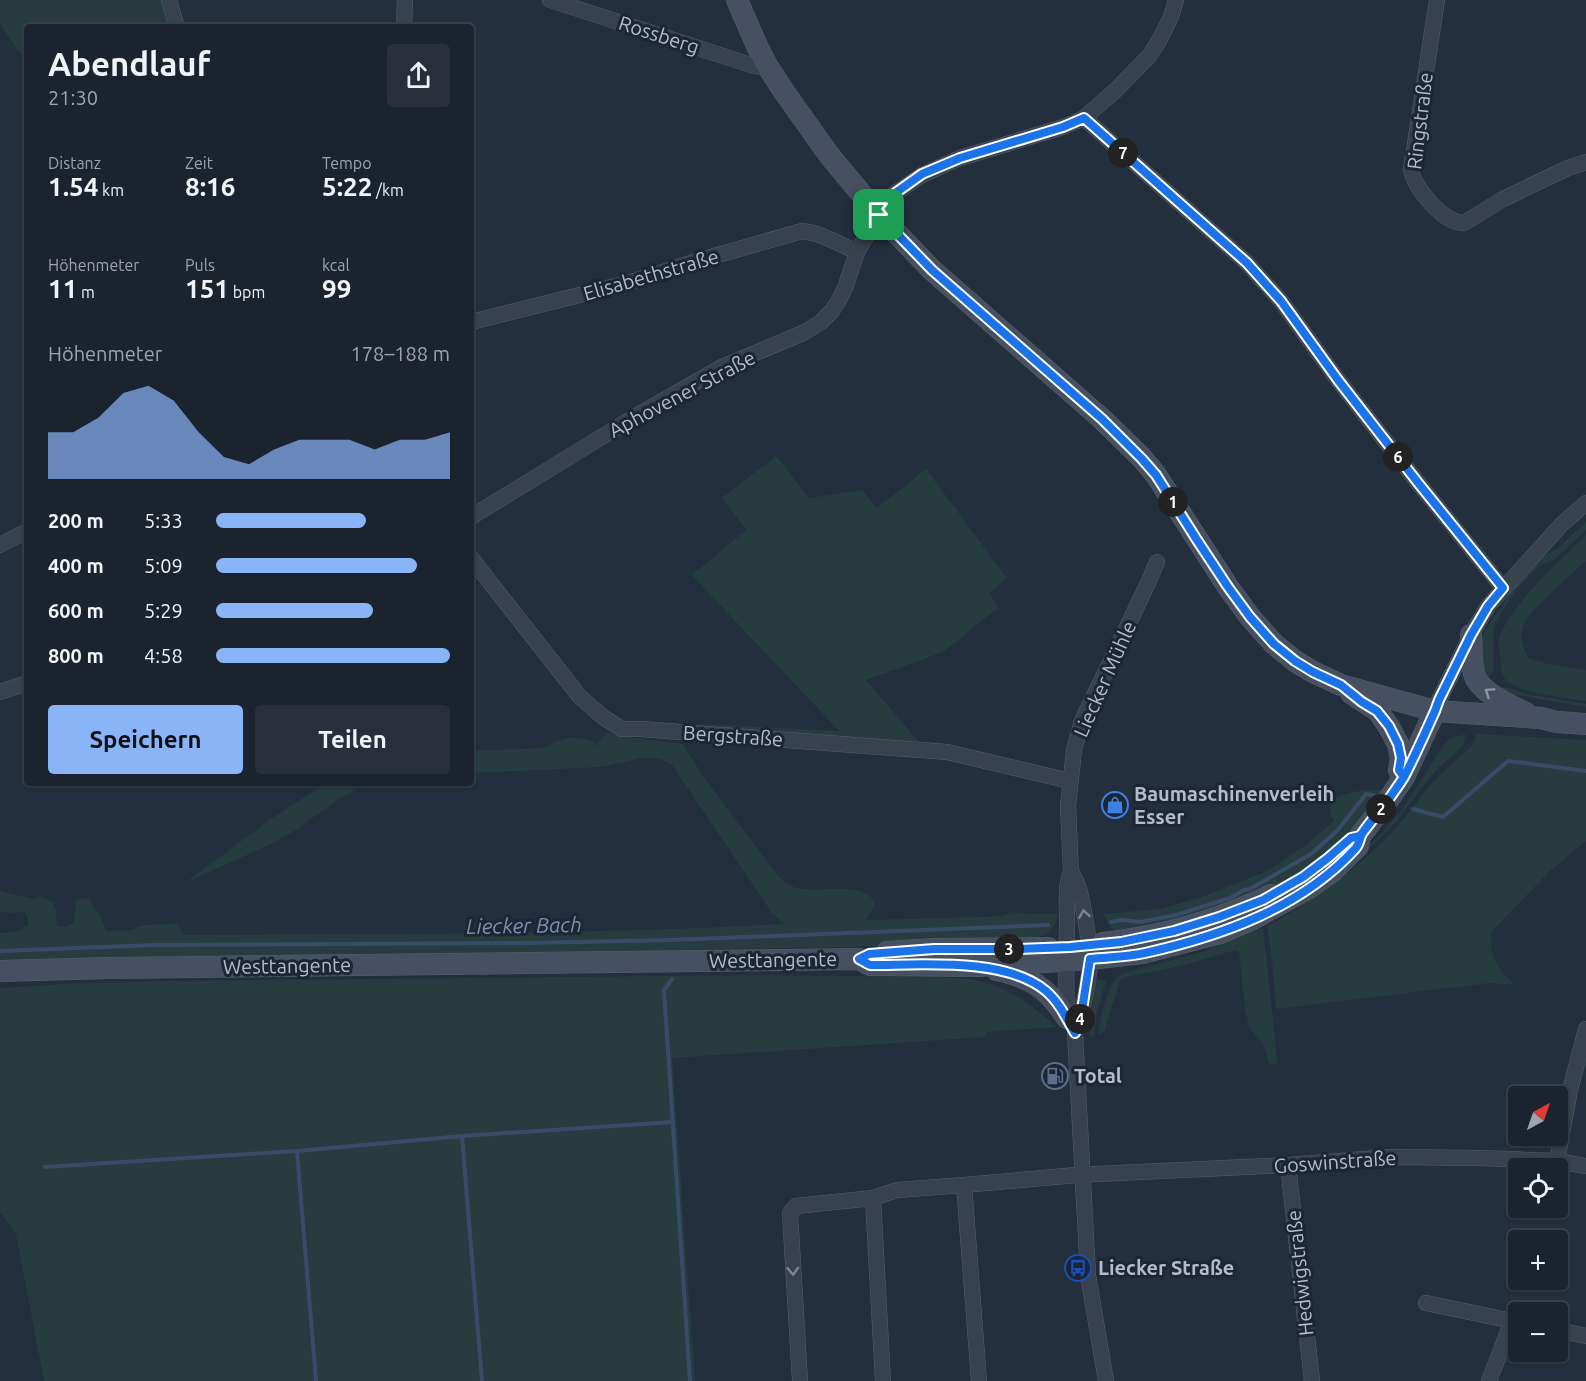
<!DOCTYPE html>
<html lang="de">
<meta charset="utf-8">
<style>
:root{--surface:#1b232e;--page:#282f3a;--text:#f1f3f6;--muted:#a0a4aa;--line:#39404a;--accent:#8ab4f8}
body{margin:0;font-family:Ubuntu,sans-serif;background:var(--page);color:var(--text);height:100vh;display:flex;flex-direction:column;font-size:22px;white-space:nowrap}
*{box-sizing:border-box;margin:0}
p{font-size:20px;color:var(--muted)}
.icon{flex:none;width:33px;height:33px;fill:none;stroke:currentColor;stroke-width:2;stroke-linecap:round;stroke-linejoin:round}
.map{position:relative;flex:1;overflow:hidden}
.panel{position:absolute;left:24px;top:24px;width:450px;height:762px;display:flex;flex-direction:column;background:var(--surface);border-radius:6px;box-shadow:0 2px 4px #0004,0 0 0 2px var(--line)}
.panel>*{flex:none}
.needle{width:39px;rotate:40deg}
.controls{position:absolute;left:1508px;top:1086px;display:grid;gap:12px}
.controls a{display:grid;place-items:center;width:60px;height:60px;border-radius:6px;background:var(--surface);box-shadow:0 2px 4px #0004,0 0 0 2px var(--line);font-size:30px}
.pin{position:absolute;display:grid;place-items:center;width:51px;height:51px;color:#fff;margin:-26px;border-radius:12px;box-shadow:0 3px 9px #0006}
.km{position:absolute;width:30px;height:30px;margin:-15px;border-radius:50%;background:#222;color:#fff;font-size:16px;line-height:30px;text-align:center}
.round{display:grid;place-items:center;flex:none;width:63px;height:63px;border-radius:6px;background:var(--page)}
.headline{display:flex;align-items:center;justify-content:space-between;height:102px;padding:0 24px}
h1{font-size:33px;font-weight:600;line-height:45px}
.metrics{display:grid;grid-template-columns:repeat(3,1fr);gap:9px;height:102px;padding:6px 24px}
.metrics div{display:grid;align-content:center}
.metrics b{font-size:26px;font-weight:600}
.metrics small{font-size:16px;font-weight:400}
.metrics p{font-size:16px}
.chart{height:168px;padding:12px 24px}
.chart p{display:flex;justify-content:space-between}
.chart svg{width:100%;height:108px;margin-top:6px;fill:var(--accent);opacity:.7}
.action{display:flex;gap:12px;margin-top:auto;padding:12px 24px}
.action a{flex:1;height:69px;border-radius:6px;background:var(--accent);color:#111;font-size:24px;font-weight:600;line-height:69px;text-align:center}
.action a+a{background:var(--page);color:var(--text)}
ul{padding:0 24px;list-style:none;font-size:20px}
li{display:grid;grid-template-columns:96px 72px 1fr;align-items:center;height:45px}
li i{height:15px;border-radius:8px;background:var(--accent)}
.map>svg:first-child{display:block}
</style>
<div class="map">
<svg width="1586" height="1381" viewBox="0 0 1586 1381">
<rect width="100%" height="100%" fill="#242f3e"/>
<g fill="#263c3f">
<polygon points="0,0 161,0 170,27 67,27 66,25 63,27 27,27 27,51 21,55 0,24"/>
<polygon points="776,456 809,498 862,490 877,508 926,469 1007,578 989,593 999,607 943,652 866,680 919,742 837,743 770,736 697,724 839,731 692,575 746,530 722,498"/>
<polygon points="1586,522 1586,530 1554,560 1540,565 1518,588 1502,612 1495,624 1493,634 1494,671 1484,681 1480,640 1486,629 1517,583 1537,559 1558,548"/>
<path d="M1586,535V561C1571,575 1525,613 1522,630C1520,640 1524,649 1528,658L1549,664L1586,670V701C1566,698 1526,694 1510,683C1502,678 1502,672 1501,664C1500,657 1498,648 1499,641C1503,612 1564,556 1586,535Z"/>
<polygon points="1491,687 1508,688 1527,694 1586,704 1586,707 1505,693"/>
<path d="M608,732L618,736L683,744C706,783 734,818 761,853C768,862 779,880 789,885C812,897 863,877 875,903L871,913L866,920L983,917L1002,916L1011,912L1030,914H1058C1057,923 1053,930 1044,935C1023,945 997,942 975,943C930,945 885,946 840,947C560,953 280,958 0,963V933L17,932L28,925V916L24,912L9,913L0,911V891L33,899L41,896L52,902L57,912L55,921L58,927H66L74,923L76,900L88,898L99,914L106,931L131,930L144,925L177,924L185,935C385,934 585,935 785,924L772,913L672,765L661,759L642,758L602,767L471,773V751L543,748L557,741L568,738H580L592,741L595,746Z"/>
<polygon points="1466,734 1463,746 1438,768 1427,781 1390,829 1344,872 1124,966 1121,969 1116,965 1355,859 1381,834 1402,810 1445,743 1451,738"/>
<path d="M1476,734L1586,740V841L1550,871L1492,931C1488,957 1498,968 1515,985L1489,983L1276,1009L1272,960L1267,926C1317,900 1363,865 1400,823C1414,808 1424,791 1438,777C1449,766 1461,756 1472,746L1475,739Z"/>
<polygon points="326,783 369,783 337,800 296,830 273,843 185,883 268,821"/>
<path d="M1383,789L1368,810L1340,842L1328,853L1295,876L1258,895L1194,919L1117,931L1110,927L1103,914L1159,909L1202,897L1267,871L1307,844L1334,821C1315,792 1364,790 1383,789Z"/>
<path d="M1263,928L1276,1048L1277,1062L1273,1065L1269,1064L1264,1045L1250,1029L1245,1009L1239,952L1236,950L1180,966L1127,977L1120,980L1104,1032L1098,1034C1101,1018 1106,988 1118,977C1121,975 1124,974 1127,972L1205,951Z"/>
<path d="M771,975C819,976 866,976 914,977C938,978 964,976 987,983C1014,991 1036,1009 1057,1027L986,1032L985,1037L672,1058L695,1381H44L16,1235L5,1218L0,1213V988L64,984L168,981Z"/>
<polygon points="1096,979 1106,981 1097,1011 1094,1035 1091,1036 1088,1028 1096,986"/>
</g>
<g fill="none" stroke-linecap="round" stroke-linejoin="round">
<g stroke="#394c67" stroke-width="4">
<polyline points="1413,809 1443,817 1508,761 1586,771"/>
<polyline points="1111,922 1122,920 1140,922 1176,915 1230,898 1244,890 1250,889 1311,854 1337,831 1366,794 1377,796"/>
<polyline points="0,951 156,945 530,943 671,940 1048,925"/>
<polyline points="672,979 664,990 690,1381"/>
<polyline points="45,1167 297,1151"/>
<polyline points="316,1381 297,1151 462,1136"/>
<polyline points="482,1381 462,1136 673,1122"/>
</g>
<defs>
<g id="street">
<polyline points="169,0 177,27"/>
<polyline points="550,0 754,66 768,67"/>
<path d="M1437,0L1411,170C1414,188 1444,224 1464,223L1503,199L1568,168L1586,162"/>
<polyline points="404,27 405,0"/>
<polyline points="1084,118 1247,263 1281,301 1338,380 1419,484 1503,588"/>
<path d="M471,322L628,283L697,261L802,231C822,233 839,244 857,252"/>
<polyline points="471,517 631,419 722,367 803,333 821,322 832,311 839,300 845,288 857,252 879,215 888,207 894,194 922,175 960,158 1063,127 1084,118 1116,90 1149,56 1159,41 1171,17 1176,0"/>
<polyline points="0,545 27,531"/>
<polyline points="471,558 580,697 603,717 622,729 640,729 947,752 1070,781"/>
<polyline points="0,692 27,683"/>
<polyline points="1435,711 1439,700 1471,635 1488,606 1562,524 1586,503"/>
<path d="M1071,872C1080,885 1082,901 1085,917C1087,931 1090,945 1090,959C1089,984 1083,1010 1075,1033L1088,1275L1106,1381"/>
<path d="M1067,1017C1066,987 1066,958 1067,928C1068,909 1064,889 1071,872L1068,806L1074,750L1082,721L1149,581L1157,562"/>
<polyline points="1557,1161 1570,1090 1586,1029"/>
<polyline points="1288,1165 1312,1381"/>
<polyline points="964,1185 979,1381"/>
<polyline points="873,1198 883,1381"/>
<polyline points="1426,1303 1512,1321 1489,1381"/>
<polyline points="1557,1330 1586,1336"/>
<polyline points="800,1381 790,1213 796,1206 873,1198 897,1190 964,1185 1076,1175 1288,1165 1390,1157 1480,1158 1557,1161 1586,1166"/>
</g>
<g id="secondary">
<polyline points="737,0 758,48 768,67 785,93 829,155 879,215 932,270 1102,419 1142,458 1156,475 1228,587 1250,617 1274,644 1295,661 1313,672 1341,685 1435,711 1541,718 1557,722 1586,724"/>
<path d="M1471,635C1472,648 1471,662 1474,674C1479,692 1510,705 1526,713"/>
<polyline points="1351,693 1378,711 1389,727 1398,744 1401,758 1399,770 1404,777"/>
<path d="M1103,943C1149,938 1194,927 1237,910C1249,905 1260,901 1271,895"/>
<polyline points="887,952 934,949 1048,948"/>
<path d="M997,970C1033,978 1047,988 1067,1018"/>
<polyline points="0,971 108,968 859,959 870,965 979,966 1090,959 1142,953 1220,933 1251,920 1309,888 1334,870 1358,846 1360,836 1391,796 1404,777 1435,711"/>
</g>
</defs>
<use href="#street" stroke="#565f6c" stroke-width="16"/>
<use href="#secondary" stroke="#565f6c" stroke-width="22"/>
<use href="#street" stroke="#38414e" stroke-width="15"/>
<use href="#secondary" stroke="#465061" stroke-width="21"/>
</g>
<defs><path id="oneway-chevron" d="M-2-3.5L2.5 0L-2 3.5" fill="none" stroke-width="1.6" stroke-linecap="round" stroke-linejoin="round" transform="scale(1.5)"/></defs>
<use stroke="#8e96a5" href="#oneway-chevron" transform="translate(1489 692) rotate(-145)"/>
<g stroke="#7c8592">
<use href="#oneway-chevron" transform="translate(1084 914) rotate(-99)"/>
<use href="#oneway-chevron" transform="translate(793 1271) rotate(87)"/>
</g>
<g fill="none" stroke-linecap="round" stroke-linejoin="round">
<defs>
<path id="route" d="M879,215L932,270L1102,419L1142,459L1156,475L1197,540L1228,587L1250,617L1274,644L1295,661L1313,672L1341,685L1362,702L1377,711L1389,726L1398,744L1401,758L1399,770L1404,777L1391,796L1360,836L1351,838L1328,858L1303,877L1263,900L1219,917L1174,931L1121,942L1070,947L1018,949H934L869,954L859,959L870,965C921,965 1006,957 1046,991C1059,1002 1067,1019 1075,1033L1081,1016L1090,959C1108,957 1127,957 1145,953C1221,936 1301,908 1355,849C1360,844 1359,838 1363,832C1376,814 1392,797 1404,777C1415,756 1425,733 1435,711L1439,700L1471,635L1488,606L1503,588L1419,484L1338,380L1281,301L1247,263L1084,118L1063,127L960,158L922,174L894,194L888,207L879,215"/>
</defs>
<use href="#route" stroke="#fff" stroke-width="12"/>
<use href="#route" stroke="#1a73e8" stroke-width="8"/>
</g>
<defs>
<symbol id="shop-ring" viewBox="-11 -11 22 22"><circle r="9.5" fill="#1d2633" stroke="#3f7fe0" stroke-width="1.5"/><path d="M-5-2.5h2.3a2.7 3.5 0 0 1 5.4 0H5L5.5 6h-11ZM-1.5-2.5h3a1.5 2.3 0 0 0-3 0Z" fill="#3f7fe0"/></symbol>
<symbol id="fuel-ring" viewBox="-11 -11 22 22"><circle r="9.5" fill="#1d2633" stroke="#5c6f8a" stroke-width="1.5"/><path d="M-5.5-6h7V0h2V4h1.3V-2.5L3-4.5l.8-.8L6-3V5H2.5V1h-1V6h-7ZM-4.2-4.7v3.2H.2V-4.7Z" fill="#5c6f8a"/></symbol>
<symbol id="bus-ring" viewBox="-11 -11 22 22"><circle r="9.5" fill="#1d2633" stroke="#1a4fb4" stroke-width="1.5"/><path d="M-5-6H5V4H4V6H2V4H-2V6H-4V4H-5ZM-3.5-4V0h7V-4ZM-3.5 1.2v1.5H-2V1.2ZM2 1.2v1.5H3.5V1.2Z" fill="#1a4fb4"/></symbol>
</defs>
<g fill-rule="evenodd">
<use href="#shop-ring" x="1100" y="790" width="30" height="30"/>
<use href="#fuel-ring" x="1040" y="1061" width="30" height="30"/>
<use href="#bus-ring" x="1063" y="1253" width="30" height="30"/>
</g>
<g text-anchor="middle" stroke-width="6" stroke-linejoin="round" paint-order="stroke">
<g font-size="20" fill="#b4bcc9" stroke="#1d2633">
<text transform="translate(659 35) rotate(18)" y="7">Rossberg</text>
<text transform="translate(1420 121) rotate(-83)" y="7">Ringstraße</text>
<text transform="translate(651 275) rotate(-16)" y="7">Elisabethstraße</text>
<text transform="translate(682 394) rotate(-28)" y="7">Aphovener Straße</text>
<text transform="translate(1105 679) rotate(-66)" y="7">Liecker Mühle</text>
<text transform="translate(733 736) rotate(4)" y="7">Bergstraße</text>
<text transform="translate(773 960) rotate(-1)" y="7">Westtangente</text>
<text transform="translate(287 966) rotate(-1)" y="7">Westtangente</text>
<text transform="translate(1335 1162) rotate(-4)" y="7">Goswinstraße</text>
<text transform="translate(1300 1273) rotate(-96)" y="7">Hedwigstraße</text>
</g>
<g font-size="20" font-weight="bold" fill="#b4bcc9" stroke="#1d2633" text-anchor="start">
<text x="1134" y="801">Baumaschinenverleih<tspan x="1134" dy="23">Esser</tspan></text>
<text x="1074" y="1083">Total</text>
<text x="1098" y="1275">Liecker Straße</text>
</g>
<g font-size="21" font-style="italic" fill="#7c92b1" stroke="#1d2633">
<text transform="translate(524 926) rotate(-1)" y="7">Liecker Bach</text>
</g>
</g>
</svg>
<div class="controls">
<a><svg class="needle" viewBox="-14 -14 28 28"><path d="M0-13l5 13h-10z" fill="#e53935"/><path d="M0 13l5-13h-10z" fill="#a0a4aa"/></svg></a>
<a><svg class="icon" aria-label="locate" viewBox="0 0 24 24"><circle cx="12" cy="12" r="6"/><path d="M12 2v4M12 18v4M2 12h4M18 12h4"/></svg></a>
<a>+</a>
<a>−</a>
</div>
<div class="pin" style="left:879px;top:215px;background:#1e9e55"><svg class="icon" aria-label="arrive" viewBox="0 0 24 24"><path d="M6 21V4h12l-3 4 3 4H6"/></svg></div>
<b class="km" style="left:1173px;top:502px">1</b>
<b class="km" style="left:1381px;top:809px">2</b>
<b class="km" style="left:1009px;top:949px">3</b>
<b class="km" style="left:1080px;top:1019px">4</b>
<b class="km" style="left:1398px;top:457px">6</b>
<b class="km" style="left:1123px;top:153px">7</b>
<section class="panel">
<div class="headline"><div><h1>Abendlauf</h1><p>21:30</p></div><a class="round"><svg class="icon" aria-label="share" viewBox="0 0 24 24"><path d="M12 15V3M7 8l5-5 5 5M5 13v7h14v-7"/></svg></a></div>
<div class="metrics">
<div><p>Distanz</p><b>1.54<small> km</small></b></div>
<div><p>Zeit</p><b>8:16</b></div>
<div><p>Tempo</p><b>5:22<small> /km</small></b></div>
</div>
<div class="metrics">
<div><p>Höhenmeter</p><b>11<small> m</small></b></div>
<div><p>Puls</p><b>151<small> bpm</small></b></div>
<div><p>kcal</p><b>99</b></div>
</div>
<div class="chart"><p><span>Höhenmeter</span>178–188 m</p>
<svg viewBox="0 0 160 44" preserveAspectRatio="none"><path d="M0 44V25L10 25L20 19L30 9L40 6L50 12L60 25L70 35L80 38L90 32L100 28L110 28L120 28L130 32L140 28L150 28L160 25V44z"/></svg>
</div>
<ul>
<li><b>200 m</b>5:33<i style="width:64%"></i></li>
<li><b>400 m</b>5:09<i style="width:86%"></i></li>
<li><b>600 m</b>5:29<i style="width:67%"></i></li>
<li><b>800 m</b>4:58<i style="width:100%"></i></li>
</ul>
<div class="action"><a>Speichern</a><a>Teilen</a></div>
</section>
</div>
